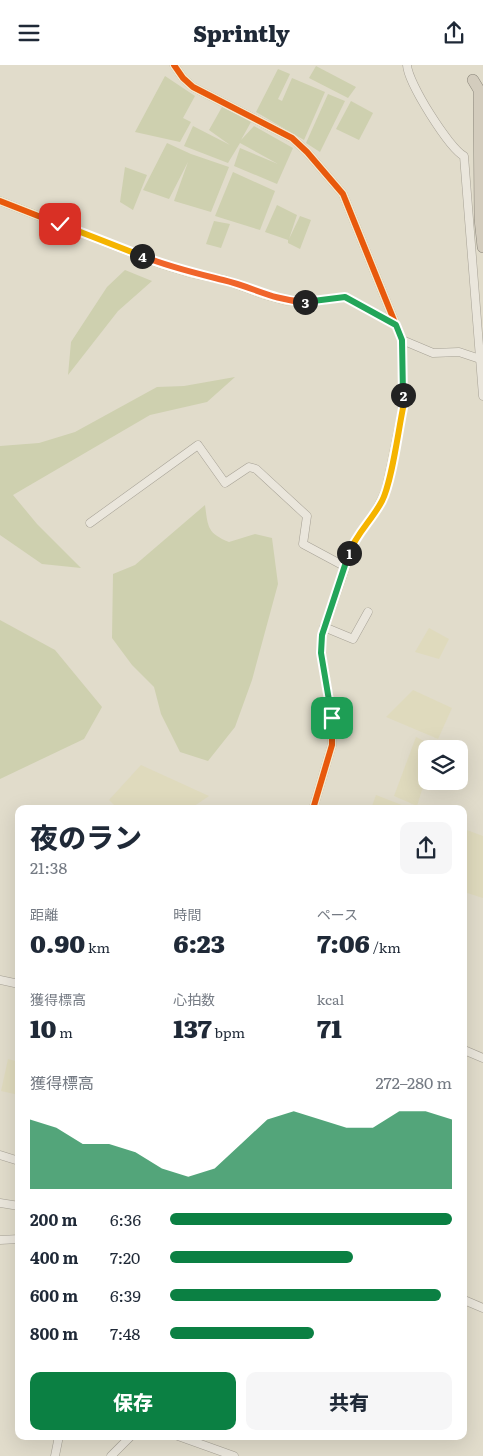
<!DOCTYPE html>
<html lang="ja">
<meta charset="utf-8">
<style>
:root{--surface:#fff;--page:#f6f6f7;--text:#1f2937;--muted:#747a83;--accent:#0b8043}
body{margin:0;font-family:Literata,"Noto Sans JP",serif;background:var(--page);color:var(--text);height:100vh;display:flex;flex-direction:column;font-size:19px;white-space:nowrap}
*{box-sizing:border-box;margin:0}
p{font-size:16px;color:var(--muted)}
.icon{flex:none;width:28px;height:28px;fill:none;stroke:currentColor;stroke-width:2;stroke-linecap:round;stroke-linejoin:round}
.map{position:relative;flex:1;overflow:hidden}
.side{position:absolute;left:15px;top:740px;width:452px;height:635px;display:flex;flex-direction:column;background:var(--surface);border-radius:10px;box-shadow:0 5px 20px #0002}
.side>*{flex:none}
.tools{position:absolute;left:418px;top:675px;display:grid;gap:10px}
.tools a{display:grid;place-items:center;width:50px;height:50px;border-radius:10px;background:var(--surface);box-shadow:0 5px 20px #0002;font-size:25px}
.pin{position:absolute;display:grid;place-items:center;width:42px;height:42px;color:#fff;margin:-21px;border-radius:10px;box-shadow:0 2px 8px #0006}
.km{position:absolute;width:25px;height:25px;margin:-12px;border-radius:50%;background:#222;color:#fff;font-size:14px;line-height:25px;text-align:center}
.round{display:grid;place-items:center;flex:none;width:52px;height:52px;border-radius:10px;background:var(--page)}
.summary{display:flex;align-items:center;justify-content:space-between;height:85px;padding:0 15px}
h1{font-size:28px;font-weight:800;line-height:38px}
.stats{display:grid;grid-template-columns:repeat(3,1fr);gap:8px;height:85px;padding:5px 15px}
.stats div{display:grid;align-content:center}
.stats b{font-size:25px;font-weight:800}
.stats small{font-size:14px;font-weight:400}
.stats p{font-size:14px}
.chart{height:140px;padding:10px 15px}
.chart p{display:flex;justify-content:space-between}
.chart svg{width:100%;height:90px;margin-top:5px;fill:var(--accent);opacity:.7}
.cta{display:flex;gap:10px;margin-top:auto;padding:10px 15px}
.cta a{flex:1;height:58px;border-radius:10px;background:var(--accent);color:#fff;font-size:20px;font-weight:800;line-height:58px;text-align:center}
.cta a+a{background:var(--page);color:var(--text)}
ul{padding:0 15px;list-style:none;font-size:16px}
li{display:grid;grid-template-columns:80px 60px 1fr;align-items:center;height:38px}
li i{height:12px;border-radius:6px;background:var(--accent)}
header{display:flex;justify-content:space-between;align-items:center;height:65px;padding:0 15px;background:var(--surface);font-size:22px;font-weight:800}
.map>svg:first-child{display:block}
</style>
<header><svg class="icon" aria-label="menu" viewBox="0 0 24 24"><path d="M4 6h16M4 12h16M4 18h16"/></svg>Sprintly<svg class="icon" aria-label="share" viewBox="0 0 24 24"><path d="M12 15V3M7 8l5-5 5 5M5 13v7h14v-7"/></svg></header>
<div class="map">
<svg width="483" height="1391" viewBox="0 0 483 1391">
<rect width="100%" height="100%" fill="#e1dccb"/>
<g fill="#dfdabd">
<polygon points="429,563 449,574 439,594 415,587"/>
<polygon points="413,625 452,643 438,674 386,652"/>
<polygon points="416,672 436,682 436,684 426,684 426,712 417,741 394,731"/>
<polygon points="141,700 209,731 190,744 118,744 109,735"/>
<polygon points="376,730 412,744 371,744"/>
<polygon points="464,764 483,771 483,833 464,827"/>
<polygon points="8,994 19,997 19,1030 1,1026"/>
</g>
<g fill="#ced0af">
<polygon points="316,1 356,22 348,33 309,13"/>
<polygon points="278,4 290,9 278,34 282,36 292,13 325,27 304,75 256,47"/>
<polygon points="165,11 195,31 183,53 191,57 180,77 135,67"/>
<polygon points="328,29 345,36 320,87 306,78"/>
<polygon points="351,36 373,48 359,75 336,64"/>
<polygon points="222,42 251,57 241,75 254,61 293,83 277,119 234,101 240,83 278,99 240,78 228,98 184,81 193,61 230,80 209,65"/>
<polygon points="167,78 191,89 229,102 211,147 174,136 188,97 169,134 143,125"/>
<polygon points="125,102 147,110 133,145 120,137"/>
<polygon points="233,107 275,126 260,165 215,151"/>
<polygon points="277,140 297,150 289,174 300,151 311,155 300,184 288,178 288,175 265,167"/>
<polygon points="214,156 230,159 221,183 206,179"/>
<polygon points="125,205 152,216 118,246 68,310 71,277 107,222"/>
<polygon points="235,312 207,337 150,350 13,430 37,459 81,503 42,499 0,470 0,381 39,378 75,367 157,322 184,321"/>
<path d="M205,440C208,462 207,468 229,477L255,469L272,473L278,519L252,615L235,662L208,696L180,687L161,649L154,622L132,600L112,573L113,509L135,500Z"/>
<polygon points="0,555 55,585 102,642 84,674 0,714"/>
</g>
<g fill="none" stroke-linecap="round" stroke-linejoin="round">
<defs>
<g id="minor">
<polyline points="174,0 183,13 193,22 292,73 307,87 343,129 402,275 403,343 386,425 376,446 354,477 322,570 321,587 332,653 332,680 313,744"/>
<path d="M407,0C408,18 449,83 464,91L483,331"/>
<polyline points="0,136 161,199 190,208 225,215 265,230 287,236 306,237 345,232 396,260"/>
<polyline points="402,275 433,288 459,287 483,295"/>
<polyline points="90,458 198,380 225,418 249,402 256,404 307,451 303,479 344,501"/>
<polyline points="324,562 353,574 368,547"/>
<polyline points="0,915 19,919"/>
<polyline points="464,985 483,993"/>
<polyline points="0,1090 19,1096"/>
<polyline points="0,1138 19,1141"/>
<polyline points="0,1175 19,1174"/>
<polyline points="464,1235 483,1243"/>
<polyline points="178,1371 234,1391"/>
<polyline points="55,1391 59,1371"/>
<polyline points="111,1391 131,1371"/>
</g>
<polyline id="highway" points="473,15 479,25 480,154 483,182"/>
</defs>
<use href="#minor" stroke="#a6a195" stroke-width="9"/>
<use href="#highway" stroke="#8b867b" stroke-width="12"/>
<use href="#minor" stroke="#eae6dc" stroke-width="8"/>
<use href="#highway" stroke="#d3ccbd" stroke-width="11"/>
<defs>
<g id="cycleway">
<polyline points="174,0 183,13 193,22 292,73 307,87 343,129 402,275 403,343 386,425 376,446 354,477 322,570 321,587 332,653 332,680 313,744"/>
<polyline points="0,136 161,199 190,208 225,215 265,230 287,236 306,237 345,232 396,260"/>
</g>
</defs>
<use href="#cycleway" stroke="#f2ead1" stroke-width="9"/>
<use href="#cycleway" stroke="#e8590c" stroke-width="6"/>
</g>
<g fill="none" stroke-linecap="round" stroke-linejoin="round">
<defs>
<polyline id="split-1" points="332,653 321,588 322,570 349,488"/>
<path id="split-2" d="M349,488C357,468 372,455 382,436C392,416 398,367 403,343V330"/>
<polyline id="split-3" points="305,237 345,232 396,260 402,275 403,330"/>
<path id="split-4" d="M142,191C169,202 195,208 223,215C253,222 272,235 305,237"/>
<polyline id="split-5" points="60,159 142,191"/>
</defs>
<use href="#split-1" stroke="#fff" stroke-width="10"/>
<use href="#split-2" stroke="#fff" stroke-width="10"/>
<use href="#split-3" stroke="#fff" stroke-width="10"/>
<use href="#split-4" stroke="#fff" stroke-width="10"/>
<use href="#split-5" stroke="#fff" stroke-width="10"/>
<use href="#split-1" stroke="#22a559" stroke-width="6"/>
<use href="#split-2" stroke="#f5b400" stroke-width="6"/>
<use href="#split-3" stroke="#22a559" stroke-width="6"/>
<use href="#split-4" stroke="#f0652b" stroke-width="6"/>
<use href="#split-5" stroke="#f5b400" stroke-width="6"/>
</g>
</svg>
<div class="tools">
<a><svg class="icon" aria-label="layers" viewBox="0 0 24 24"><path d="M12 4l9 5-9 5-9-5zM3 14l9 5 9-5"/></svg></a>
</div>
<div class="pin" style="left:332px;top:653px;background:#1e9e55"><svg class="icon" aria-label="arrive" viewBox="0 0 24 24"><path d="M6 21V4h12l-3 4 3 4H6"/></svg></div>
<div class="pin" style="left:60px;top:159px;background:#d93025"><svg class="icon" aria-label="check" viewBox="0 0 24 24"><path d="M5 12l5 5 9-10"/></svg></div>
<b class="km" style="left:349px;top:488px">1</b>
<b class="km" style="left:403px;top:330px">2</b>
<b class="km" style="left:305px;top:237px">3</b>
<b class="km" style="left:142px;top:191px">4</b>
<section class="side">
<div class="summary"><div><h1>夜のラン</h1><p>21:38</p></div><a class="round"><svg class="icon" aria-label="share" viewBox="0 0 24 24"><path d="M12 15V3M7 8l5-5 5 5M5 13v7h14v-7"/></svg></a></div>
<div class="stats">
<div><p>距離</p><b>0.90<small> km</small></b></div>
<div><p>時間</p><b>6:23</b></div>
<div><p>ペース</p><b>7:06<small> /km</small></b></div>
</div>
<div class="stats">
<div><p>獲得標高</p><b>10<small> m</small></b></div>
<div><p>心拍数</p><b>137<small> bpm</small></b></div>
<div><p>kcal</p><b>71</b></div>
</div>
<div class="chart"><p><span>獲得標高</span>272–280 m</p>
<svg viewBox="0 0 160 44" preserveAspectRatio="none"><path d="M0 44V10L10 14L20 22L30 22L40 26L50 34L60 38L70 34L80 22L90 10L100 6L110 10L120 14L130 14L140 6L150 6L160 10V44z"/></svg>
</div>
<ul>
<li><b>200 m</b>6:36<i style="width:100%"></i></li>
<li><b>400 m</b>7:20<i style="width:65%"></i></li>
<li><b>600 m</b>6:39<i style="width:96%"></i></li>
<li><b>800 m</b>7:48<i style="width:51%"></i></li>
</ul>
<div class="cta"><a>保存</a><a>共有</a></div>
</section>
</div>
